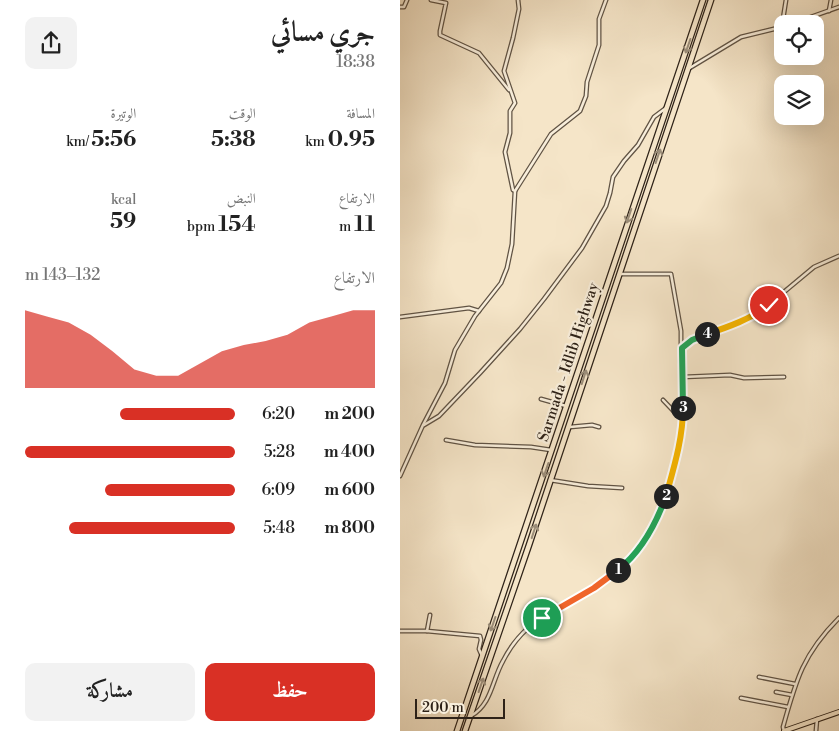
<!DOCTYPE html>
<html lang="ar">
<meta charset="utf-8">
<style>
:root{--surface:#fff;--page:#f2f2f2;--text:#222;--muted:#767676;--accent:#d93025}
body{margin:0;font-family:"Libre Bodoni",Amiri,serif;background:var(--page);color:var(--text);direction:rtl;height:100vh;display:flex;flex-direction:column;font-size:19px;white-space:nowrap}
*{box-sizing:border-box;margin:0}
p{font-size:16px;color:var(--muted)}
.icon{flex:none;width:28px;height:28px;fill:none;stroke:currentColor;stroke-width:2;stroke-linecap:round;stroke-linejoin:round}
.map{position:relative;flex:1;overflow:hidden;direction:ltr}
.drawer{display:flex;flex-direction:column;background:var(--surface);width:400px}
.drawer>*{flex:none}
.controls{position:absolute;left:374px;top:15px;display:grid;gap:10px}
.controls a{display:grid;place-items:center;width:50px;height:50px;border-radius:10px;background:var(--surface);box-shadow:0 5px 20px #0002;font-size:25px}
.scale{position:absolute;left:15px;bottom:12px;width:90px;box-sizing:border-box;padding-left:5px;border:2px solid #2e2218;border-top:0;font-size:14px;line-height:18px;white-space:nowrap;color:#2e2218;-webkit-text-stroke:4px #f8eedb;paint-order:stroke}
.pin{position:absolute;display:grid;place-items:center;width:42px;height:42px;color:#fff;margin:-21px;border:2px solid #fff;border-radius:50%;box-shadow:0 1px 5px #0007}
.km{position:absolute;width:25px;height:25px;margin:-12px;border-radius:50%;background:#222;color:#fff;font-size:14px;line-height:25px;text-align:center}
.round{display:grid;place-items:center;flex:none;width:52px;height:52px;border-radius:10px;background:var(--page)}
.headline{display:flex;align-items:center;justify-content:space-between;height:85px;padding:0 25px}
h1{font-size:28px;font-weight:800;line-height:38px}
.figures{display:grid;grid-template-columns:repeat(3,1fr);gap:8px;height:85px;padding:5px 25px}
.figures div{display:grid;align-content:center}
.figures b{font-size:21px;font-weight:800}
.figures small{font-size:14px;font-weight:400}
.figures p{font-size:14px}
.chart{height:140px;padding:10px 25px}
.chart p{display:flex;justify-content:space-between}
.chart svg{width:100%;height:90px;margin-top:5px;fill:var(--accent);opacity:.7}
.cta{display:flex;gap:10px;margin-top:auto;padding:10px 25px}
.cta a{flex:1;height:58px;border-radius:10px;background:var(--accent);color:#fff;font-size:20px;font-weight:800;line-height:58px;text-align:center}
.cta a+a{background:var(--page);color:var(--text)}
ul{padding:0 25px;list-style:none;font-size:16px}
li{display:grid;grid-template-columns:80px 60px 1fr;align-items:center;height:38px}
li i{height:12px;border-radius:6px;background:var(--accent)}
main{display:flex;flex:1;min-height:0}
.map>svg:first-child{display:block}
</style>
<main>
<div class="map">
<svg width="439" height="731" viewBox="0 0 439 731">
<rect width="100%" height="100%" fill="#f5e5c8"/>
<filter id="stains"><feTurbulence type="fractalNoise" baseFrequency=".004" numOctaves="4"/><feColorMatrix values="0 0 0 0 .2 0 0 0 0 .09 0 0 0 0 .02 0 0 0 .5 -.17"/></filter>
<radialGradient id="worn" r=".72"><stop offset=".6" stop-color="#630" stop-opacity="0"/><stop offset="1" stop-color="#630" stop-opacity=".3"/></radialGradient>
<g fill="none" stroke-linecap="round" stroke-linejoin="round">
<defs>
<g id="minor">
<polyline points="31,0 46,3 40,31 40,35 79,53 109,90"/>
<polyline points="386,0 383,19 388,24"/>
<polyline points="0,7 4,7 7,0"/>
<polyline points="429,11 431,0"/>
<polyline points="391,24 439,7"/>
<polyline points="288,69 341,37 382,27"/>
<polyline points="115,191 113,190 105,152 110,133 110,111 115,103 104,71 113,38 119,9 118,0"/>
<polyline points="220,274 271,274 281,331 281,349"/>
<polyline points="0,317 69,308 79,311"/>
<polyline points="283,377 330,375 344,378 384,377"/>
<polyline points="141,399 166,406"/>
<polyline points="263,400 282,420"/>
<polyline points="24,425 39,416 80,373 120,329 144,299 182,248 206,206 210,193 213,177 224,161 238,145 254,117 266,108"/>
<polyline points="170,427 192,425 199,427"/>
<polyline points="46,440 75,445 131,447 151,450"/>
<polyline points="0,476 23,425 45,383 55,350 75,316 101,283 107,268 112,244 115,191 151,134 180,111 186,96 187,82 199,45 199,19 206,0"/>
<polyline points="150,480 188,486 222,488"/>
<polyline points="0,631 27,631 80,636 81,640 79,649 82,656"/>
<polyline points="27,631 30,615"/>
<polyline points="359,677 395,684"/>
<polyline points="376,692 392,695"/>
<polyline points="341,698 388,707"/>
<path d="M71,716C92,704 92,680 103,661C109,649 118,637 128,628C146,612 172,602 193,588C255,549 269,502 281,433C283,420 284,408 284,395C283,382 277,357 283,346L299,337L327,327L360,312L414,267L439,256"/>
<path d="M384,731L383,727C396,680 403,654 439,618"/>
<polyline points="416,731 417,719"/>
</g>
<polyline id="primary" points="384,731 439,712"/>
<g id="trunk">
<polyline points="57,731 303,0"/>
<polyline points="65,731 129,545 311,0"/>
</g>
</defs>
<use href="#minor" stroke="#605344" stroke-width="5"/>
<use href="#primary" stroke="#2e2218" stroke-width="6"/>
<use href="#trunk" stroke="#2e2218" stroke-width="7"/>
<use href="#minor" stroke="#f8eedb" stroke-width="2.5"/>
<use href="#primary" stroke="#f5e5c8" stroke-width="4"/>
<use href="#trunk" stroke="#f5e5c8" stroke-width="4.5"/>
</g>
<defs><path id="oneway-shaft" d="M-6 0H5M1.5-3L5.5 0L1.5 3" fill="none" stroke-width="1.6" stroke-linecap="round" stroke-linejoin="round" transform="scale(1.25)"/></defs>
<g stroke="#9b8d79">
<use href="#oneway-shaft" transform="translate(288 46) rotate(109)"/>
<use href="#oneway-shaft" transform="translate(258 156) rotate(-71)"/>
<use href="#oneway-shaft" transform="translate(229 216) rotate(108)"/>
<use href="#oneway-shaft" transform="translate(184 377) rotate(-72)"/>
<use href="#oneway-shaft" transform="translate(146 470) rotate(109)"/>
<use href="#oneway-shaft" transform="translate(134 531) rotate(-72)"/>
<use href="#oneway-shaft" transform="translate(93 624) rotate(109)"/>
<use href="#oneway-shaft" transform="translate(81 685) rotate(-71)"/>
</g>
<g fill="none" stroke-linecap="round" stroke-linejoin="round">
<defs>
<polyline id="split-1" points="142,618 194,588 218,570"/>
<path id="split-2" d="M218,570C242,551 256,524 266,496"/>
<path id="split-3" d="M266,496C274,467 283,438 283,408"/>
<polyline id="split-4" points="283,408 282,348 292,340 307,334"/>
<path id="split-5" d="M307,334C328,327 351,319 369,305"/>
</defs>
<use href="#split-1" stroke="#fff" stroke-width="10"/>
<use href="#split-2" stroke="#fff" stroke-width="10"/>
<use href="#split-3" stroke="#fff" stroke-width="10"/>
<use href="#split-4" stroke="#fff" stroke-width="10"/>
<use href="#split-5" stroke="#fff" stroke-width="10"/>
<use href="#split-1" stroke="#f0652b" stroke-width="6"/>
<use href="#split-2" stroke="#22a559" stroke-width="6"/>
<use href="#split-3" stroke="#f5b400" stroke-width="6"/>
<use href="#split-4" stroke="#22a559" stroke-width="6"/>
<use href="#split-5" stroke="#f5b400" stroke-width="6"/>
</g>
<g text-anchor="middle" stroke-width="4.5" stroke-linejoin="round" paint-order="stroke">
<g font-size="15" fill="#2e2218" stroke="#f8eedb">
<text transform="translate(168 362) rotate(-72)" y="5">Sarmada - Idlib Highway</text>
</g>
</g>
<rect width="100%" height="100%" filter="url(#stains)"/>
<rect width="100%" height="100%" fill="url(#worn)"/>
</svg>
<div class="controls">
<a><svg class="icon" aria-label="locate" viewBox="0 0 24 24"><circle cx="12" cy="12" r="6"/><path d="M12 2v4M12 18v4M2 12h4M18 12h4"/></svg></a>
<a><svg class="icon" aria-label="layers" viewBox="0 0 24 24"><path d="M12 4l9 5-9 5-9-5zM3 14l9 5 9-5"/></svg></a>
</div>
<div class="scale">200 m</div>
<div class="pin" style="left:142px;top:618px;background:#1e9e55"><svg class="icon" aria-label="arrive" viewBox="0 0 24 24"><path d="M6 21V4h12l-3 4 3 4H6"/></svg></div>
<div class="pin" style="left:369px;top:305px;background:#d93025"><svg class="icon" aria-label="check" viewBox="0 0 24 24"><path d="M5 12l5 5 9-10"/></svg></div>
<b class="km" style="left:218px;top:570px">1</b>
<b class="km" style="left:266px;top:496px">2</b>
<b class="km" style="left:283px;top:408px">3</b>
<b class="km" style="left:307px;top:334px">4</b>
</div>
<section class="drawer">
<div class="headline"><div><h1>جري مسائي</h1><p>18:38</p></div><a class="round"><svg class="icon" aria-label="share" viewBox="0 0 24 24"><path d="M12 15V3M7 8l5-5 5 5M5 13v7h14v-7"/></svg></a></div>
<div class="figures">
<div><p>المسافة</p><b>0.95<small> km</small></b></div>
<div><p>الوقت</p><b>5:38</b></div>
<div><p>الوتيرة</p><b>5:56<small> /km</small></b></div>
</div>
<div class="figures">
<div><p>الارتفاع</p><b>11<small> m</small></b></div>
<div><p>النبض</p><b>154<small> bpm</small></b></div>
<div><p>kcal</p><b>59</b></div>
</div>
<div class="chart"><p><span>الارتفاع</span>132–143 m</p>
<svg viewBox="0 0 160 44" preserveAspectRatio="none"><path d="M0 44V6L10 9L20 12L30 18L40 26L50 35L60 38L70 38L80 32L90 26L100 23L110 21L120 18L130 12L140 9L150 6L160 6V44z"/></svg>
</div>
<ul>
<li><b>200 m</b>6:20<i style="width:55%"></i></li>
<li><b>400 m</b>5:28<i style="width:100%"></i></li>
<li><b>600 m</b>6:09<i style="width:62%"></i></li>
<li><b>800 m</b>5:48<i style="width:79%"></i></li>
</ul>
<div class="cta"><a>حفظ</a><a>مشاركة</a></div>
</section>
</main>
